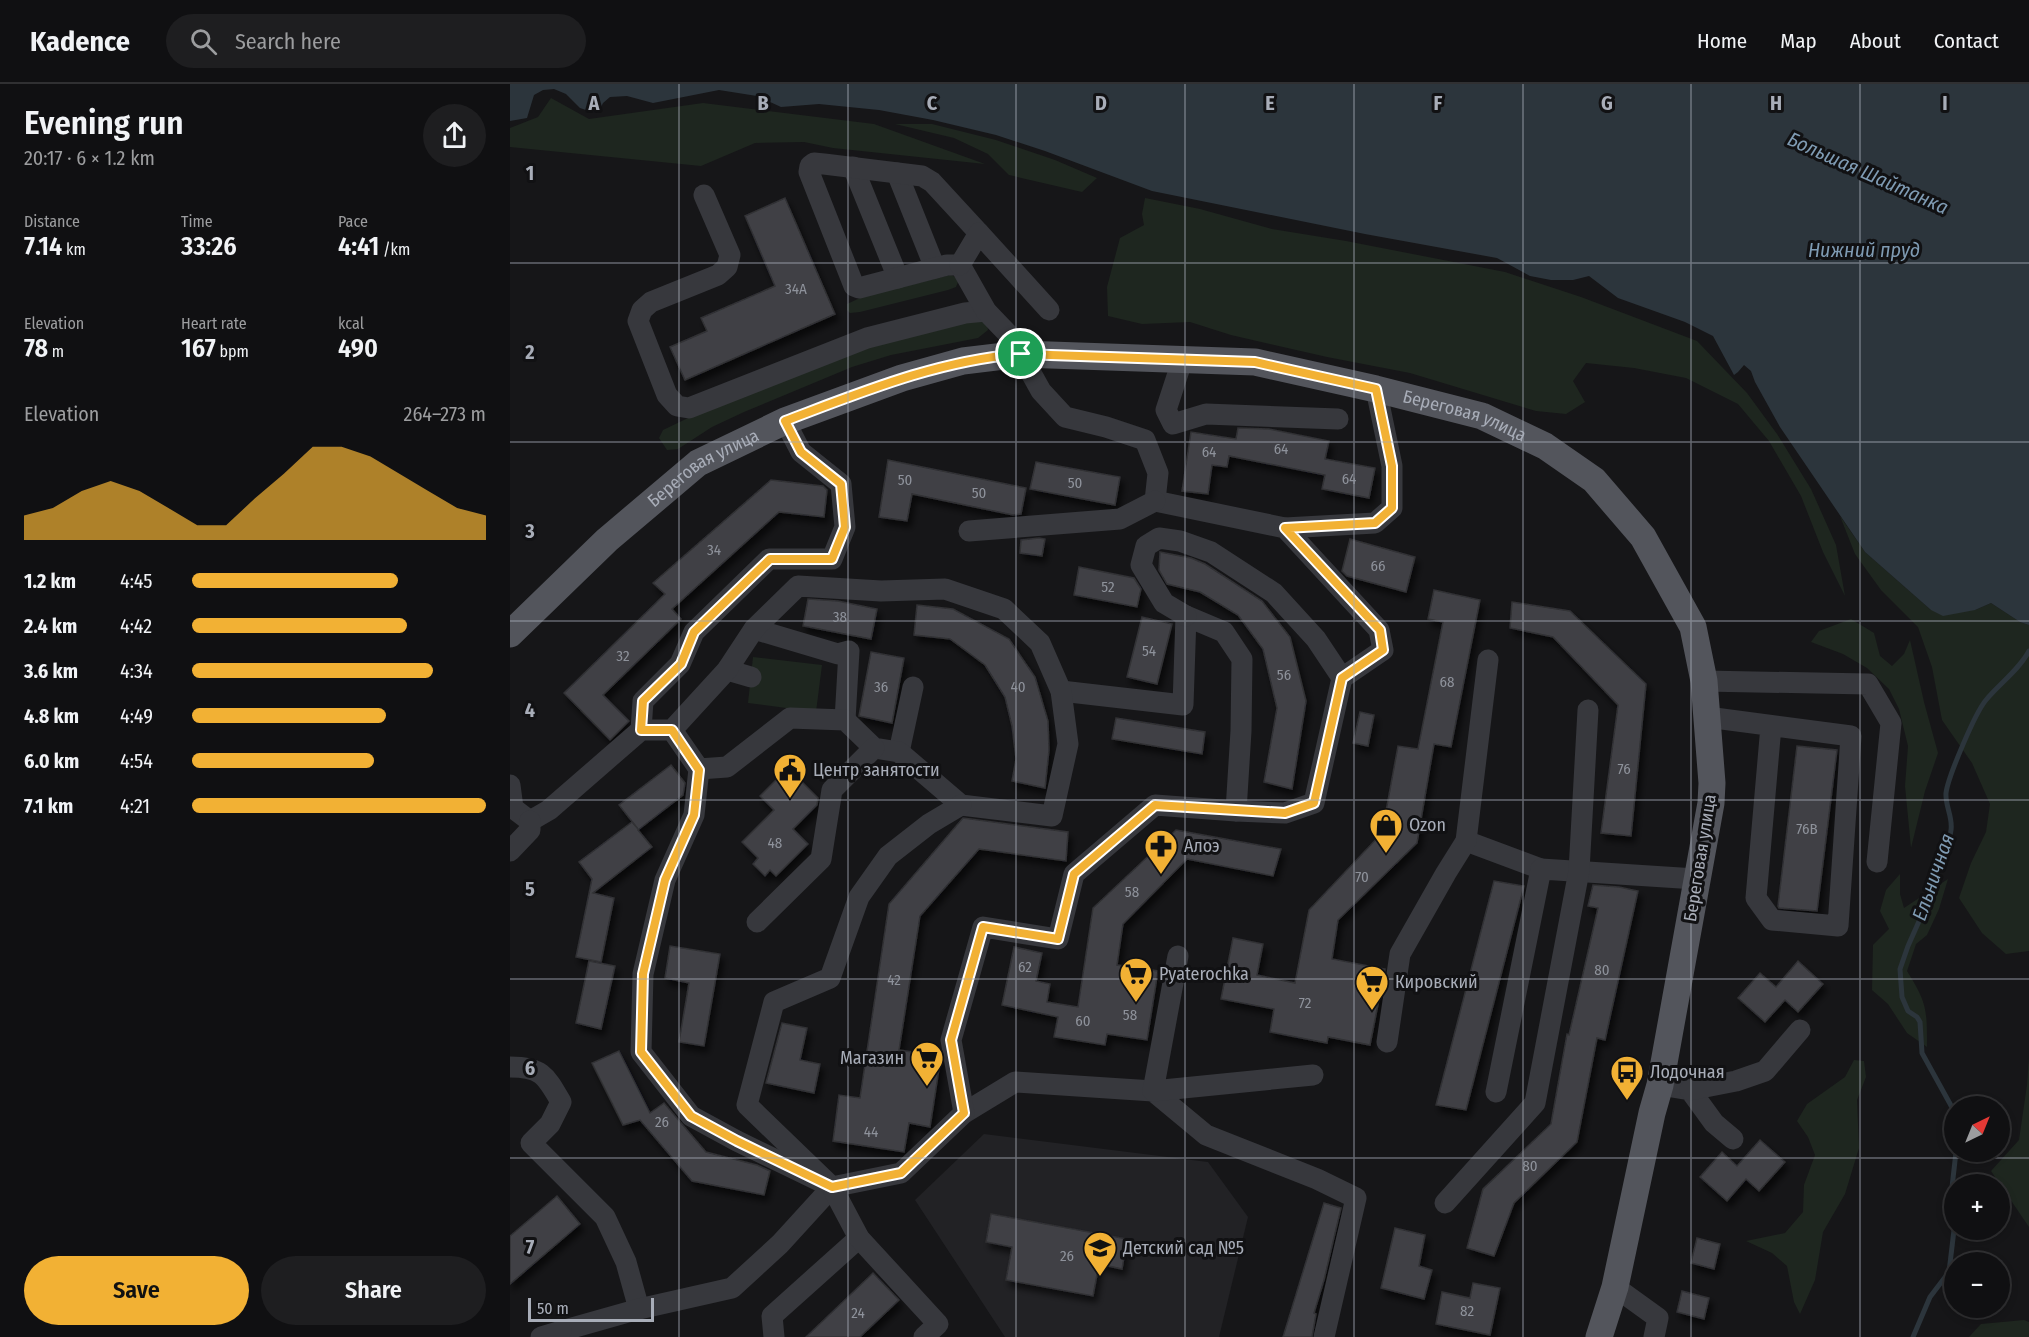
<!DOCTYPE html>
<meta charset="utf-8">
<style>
:root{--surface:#101012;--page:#1e1e20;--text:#f1f3f6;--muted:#9c9d9f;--line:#303032;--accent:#f2b134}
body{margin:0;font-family:"Fira Sans Condensed",sans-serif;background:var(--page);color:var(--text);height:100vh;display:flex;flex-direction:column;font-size:22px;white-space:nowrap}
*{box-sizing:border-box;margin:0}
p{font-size:20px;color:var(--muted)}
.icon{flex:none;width:33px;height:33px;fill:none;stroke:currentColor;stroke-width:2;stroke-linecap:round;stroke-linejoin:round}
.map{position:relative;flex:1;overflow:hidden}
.drawer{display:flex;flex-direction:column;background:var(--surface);width:510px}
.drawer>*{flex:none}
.needle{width:39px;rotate:43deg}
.controls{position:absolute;left:1434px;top:1012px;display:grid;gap:12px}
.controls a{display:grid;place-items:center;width:66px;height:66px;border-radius:50%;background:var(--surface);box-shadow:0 3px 9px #0003,0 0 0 2px var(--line);font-size:30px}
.scale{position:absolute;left:18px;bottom:15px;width:126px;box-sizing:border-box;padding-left:6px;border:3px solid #a8adb8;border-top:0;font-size:16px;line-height:21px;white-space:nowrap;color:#a8adb8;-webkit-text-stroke:4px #111113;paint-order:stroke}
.pin{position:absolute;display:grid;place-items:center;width:51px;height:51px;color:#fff;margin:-26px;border:3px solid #fff;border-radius:50%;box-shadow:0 2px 6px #0007}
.round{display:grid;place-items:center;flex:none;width:63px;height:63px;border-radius:32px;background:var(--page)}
.summary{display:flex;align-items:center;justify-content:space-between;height:102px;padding:0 24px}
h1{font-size:33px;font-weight:600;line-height:45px}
.metrics{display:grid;grid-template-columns:repeat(3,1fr);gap:9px;height:102px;padding:6px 24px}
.metrics div{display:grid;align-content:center}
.metrics b{font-size:26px;font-weight:600}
.metrics small{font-size:16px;font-weight:400}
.metrics p{font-size:16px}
.chart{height:168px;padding:12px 24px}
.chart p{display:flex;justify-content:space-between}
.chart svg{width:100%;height:108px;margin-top:6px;fill:var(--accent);opacity:.7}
.action{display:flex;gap:12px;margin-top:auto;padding:12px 24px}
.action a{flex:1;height:69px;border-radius:36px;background:var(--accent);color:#111;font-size:24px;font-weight:600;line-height:69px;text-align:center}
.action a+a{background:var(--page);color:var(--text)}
ul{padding:0 24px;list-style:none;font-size:20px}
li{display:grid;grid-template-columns:96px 72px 1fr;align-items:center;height:45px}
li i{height:15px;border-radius:8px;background:var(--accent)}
header{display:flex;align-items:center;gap:36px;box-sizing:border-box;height:84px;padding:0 30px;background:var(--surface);border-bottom:2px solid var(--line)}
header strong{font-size:28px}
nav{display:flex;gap:33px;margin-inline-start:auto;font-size:21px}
.search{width:420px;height:54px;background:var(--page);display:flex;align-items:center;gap:15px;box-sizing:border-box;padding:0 21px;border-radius:33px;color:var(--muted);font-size:22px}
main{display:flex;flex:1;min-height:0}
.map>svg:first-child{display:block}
</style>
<header>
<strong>Kadence</strong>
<div class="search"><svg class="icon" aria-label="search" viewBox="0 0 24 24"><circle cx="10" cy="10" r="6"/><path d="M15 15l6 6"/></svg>Search here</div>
<nav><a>Home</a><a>Map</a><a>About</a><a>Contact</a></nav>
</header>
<main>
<section class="drawer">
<div class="summary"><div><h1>Evening run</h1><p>20:17 · 6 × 1.2 km</p></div><a class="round"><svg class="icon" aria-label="share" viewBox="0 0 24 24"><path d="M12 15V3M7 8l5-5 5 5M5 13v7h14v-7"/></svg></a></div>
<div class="metrics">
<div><p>Distance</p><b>7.14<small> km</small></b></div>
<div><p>Time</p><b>33:26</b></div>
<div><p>Pace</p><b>4:41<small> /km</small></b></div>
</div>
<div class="metrics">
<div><p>Elevation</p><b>78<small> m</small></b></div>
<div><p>Heart rate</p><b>167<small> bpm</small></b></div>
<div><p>kcal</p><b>490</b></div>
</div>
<div class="chart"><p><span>Elevation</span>264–273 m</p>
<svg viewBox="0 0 160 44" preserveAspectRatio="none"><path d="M0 44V34L10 31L20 24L30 20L40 24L50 31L60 38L70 38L80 27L90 17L100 6L110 6L120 10L130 17L140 24L150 31L160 34V44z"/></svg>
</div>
<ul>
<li><b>1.2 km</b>4:45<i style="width:70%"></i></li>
<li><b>2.4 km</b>4:42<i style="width:73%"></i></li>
<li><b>3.6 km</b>4:34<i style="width:82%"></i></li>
<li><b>4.8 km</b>4:49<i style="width:66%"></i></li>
<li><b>6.0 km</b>4:54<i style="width:62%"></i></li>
<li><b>7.1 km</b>4:21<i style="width:100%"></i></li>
</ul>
<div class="action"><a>Save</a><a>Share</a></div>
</section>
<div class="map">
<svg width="1519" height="1253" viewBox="0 0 1519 1253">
<defs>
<filter id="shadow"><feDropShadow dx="3.5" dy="6" stdDeviation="3" flood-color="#0009"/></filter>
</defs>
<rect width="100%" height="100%" fill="#161618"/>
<polygon fill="#222225" points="474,1050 698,1078 738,1133 709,1253 495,1253 405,1116"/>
<g fill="#1e261f">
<polygon points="41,14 79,35 193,19 364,40 475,80 323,64 294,58 245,59 191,82 0,63 0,44 28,33"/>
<polygon points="385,40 422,40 486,56 545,76 587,94 572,108 499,91 478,70 444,54"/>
<polygon points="635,114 690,125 762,145 836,157 995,188 1071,213 1187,257 1237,309 1267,350 1301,405 1326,461 1335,512 1313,468 1291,412 1259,357 1228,320 1176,294 1124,284 1076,279 1063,297 1075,318 1056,330 1026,327 900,289 817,273 721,251 680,238 632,240 598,232 597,203 610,154 634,141 632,130"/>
<polygon points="440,191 446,193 448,198 446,203 438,206 350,228 340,229 337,226 337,220 352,213"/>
<polygon points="466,235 477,240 478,246 468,254 381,271 342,283 234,328 202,343 168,365 157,366 149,354 153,346 220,314 359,260"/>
<polygon points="1330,432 1355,468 1421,526 1465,526 1481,519 1510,538 1519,541 1519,867 1496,870 1472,849 1449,814 1461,779 1476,748 1480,720 1462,679 1432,636 1422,583 1408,543 1371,506 1345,470"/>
<polygon points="1341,535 1364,549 1370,572 1382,582 1394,570 1400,556 1414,618 1428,669 1415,707 1401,764 1395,702 1398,662 1389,625 1379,605 1357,584 1333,570 1301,558 1309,547"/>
<polygon points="243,573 312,581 306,628 238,619"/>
<path d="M1390,790V810L1394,824L1438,795L1429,825L1417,851L1406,860L1397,887C1417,919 1417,925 1417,963L1397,949L1378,920L1362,906L1363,861L1379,845L1370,827L1376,806Z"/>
<polygon points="1519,973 1519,1143 1481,1087 1509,1056 1517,1001"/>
<polygon points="1344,976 1354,977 1356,993 1347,1016 1349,1064 1335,1110 1313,1148 1305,1196 1290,1230 1284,1218 1277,1182 1262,1169 1236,1157 1275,1149 1293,1128 1294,1101 1305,1071 1298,1053 1287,1037 1297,1020 1335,993"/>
<polygon points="1514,1236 1519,1238 1519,1253 1459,1253 1471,1240"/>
</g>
<polygon fill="#2c353c" points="0,0 1519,0 1519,541 1510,538 1481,519 1465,526 1433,532 1421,526 1355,468 1270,343 1245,298 1241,287 1234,281 1228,288 1224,291 1203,252 1175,238 1108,214 1079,192 1063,196 1041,196 1020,192 987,174 855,150 642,107 535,67 486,51 423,36 369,26 309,20 271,23 247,12 209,6 143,19 117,12 100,13 93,19 89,27 82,28 70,24 56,10 44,5 33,6 24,11 17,34 0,37"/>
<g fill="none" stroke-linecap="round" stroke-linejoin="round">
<g stroke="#2c353c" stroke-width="5">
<path d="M1444,1027L1412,969L1410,938L1407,933L1398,927L1392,913L1390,885L1398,862L1426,799C1428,781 1439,765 1441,746C1443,733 1435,722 1436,709C1438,693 1465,629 1476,616C1490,599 1509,586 1519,567"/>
<polyline points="1403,1253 1420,1213 1439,1188 1444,1146 1443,1120 1441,1112 1446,1068"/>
</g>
</g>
<g fill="#404145" stroke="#303034" stroke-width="1.5" filter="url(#shadow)">
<polygon points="275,114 325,230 175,296 160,263 197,247 191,234 265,202 235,132"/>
<polygon points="728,344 759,345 819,357 815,375 865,384 859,414 812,405 815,391 719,372 717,383 702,381 698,410 672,407 681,348 726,355"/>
<polygon points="378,376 516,404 511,430 503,431 402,410 397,437 369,433"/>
<polygon points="526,378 610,393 605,421 520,405"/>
<polygon points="261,396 313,402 317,406 314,433 269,428 162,525 171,535 93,611 119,637 100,656 54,609 155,510 143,499"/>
<polygon points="529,454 535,455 532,472 510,469 511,456"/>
<polygon points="840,455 905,473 896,508 837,492 832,487"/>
<polygon points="650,468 681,474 695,480 752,517 780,553 796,617 782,705 754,698 767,624 753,565 728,531 690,508 657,500 649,486"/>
<polygon points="569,483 624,494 631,505 627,523 564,511"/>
<polygon points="924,506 970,516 941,663 924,660 907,759 828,836 822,875 875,885 860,961 818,953 817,959 760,948 764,925 711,915 723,854 753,860 747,891 785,899 799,826 872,749 888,662 908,665 933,538 918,535"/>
<polygon points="298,515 328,517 367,525 361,555 293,542"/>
<polygon points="1002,518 1060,527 1136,600 1121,752 1091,749 1108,621 1043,553 1000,544"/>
<polygon points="407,521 443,525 499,555 525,593 538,637 539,666 535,704 502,697 506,675 502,642 495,613 475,581 440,555 404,551"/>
<polygon points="632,533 662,540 647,600 617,593"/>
<polygon points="361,568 394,574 382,639 349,632"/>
<polygon points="850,628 864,631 858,662 843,659"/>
<polygon points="606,634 695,648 692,670 602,655"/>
<polygon points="1287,662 1327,666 1307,827 1269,824 1268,822"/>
<polygon points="161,681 175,699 173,711 128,746 142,763 83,809 104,814 91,878 66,873 82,795 69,778 122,738 128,745 109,721"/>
<polygon points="278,684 308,714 307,721 283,745 298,760 266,792 260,786 255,792 243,780 248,774 232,758 264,726 250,712"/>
<polygon points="453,734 558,748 556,777 469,765 410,832 389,966 431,972 420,1043 399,1039 394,1068 323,1057 329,1011 350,1014 379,820"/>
<polygon points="666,746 771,765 763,792 677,775 613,840 607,881 648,887 637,956 597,950 595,961 544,953 548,933 492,921 504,863 532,869 526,897 540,900 537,918 568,923 583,824"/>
<polygon points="984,797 1014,802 956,1026 926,1021"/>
<polygon points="1083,801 1109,803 1128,807 1095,956 1087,954 1067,1058 1004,1119 984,1172 957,1164 973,1105 1041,1040 1057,950 1059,951 1088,824 1078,822"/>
<polygon points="160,862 210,870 194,962 169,958 179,899 155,894"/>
<polygon points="79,877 105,882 91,945 66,939"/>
<polygon points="1288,877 1313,900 1288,928 1275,916 1255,938 1228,914 1250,889 1266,903"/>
<polygon points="272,939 297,944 290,976 310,980 304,1009 256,999"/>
<polygon points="109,967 140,1029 154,1019 196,1068 247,1081 260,1087 254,1111 182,1097 130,1036 113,1041 82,979"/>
<polygon points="1250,1056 1275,1078 1249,1107 1236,1095 1217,1117 1190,1093 1212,1068 1227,1082"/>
<polygon points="47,1112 70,1140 0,1200 0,1152"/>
<polygon points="814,1119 831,1124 814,1196 804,1229 806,1230 802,1253 773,1253"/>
<polygon points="481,1130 617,1155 612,1185 589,1180 583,1212 496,1196 502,1163 476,1158"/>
<polygon points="885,1144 915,1151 909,1182 922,1186 914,1215 871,1204"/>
<polygon points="1187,1154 1210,1160 1204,1185 1181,1179"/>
<polygon points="363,1189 389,1216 350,1253 296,1253"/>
<polygon points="963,1199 990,1204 980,1251 926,1240 932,1208 960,1214"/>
<polygon points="1172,1207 1199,1214 1194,1235 1167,1228"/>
</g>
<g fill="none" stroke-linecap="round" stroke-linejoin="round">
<g stroke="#37383d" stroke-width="21">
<polyline points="343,83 388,194"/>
<polyline points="387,89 425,184"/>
<polyline points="194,111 220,171 217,183 208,191 141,218 132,226 128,237 157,311 167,322 179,324 357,254 455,229 476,227"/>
<polyline points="469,149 422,98 412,92 314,80 304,79 300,82 299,88 344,202 349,204 437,181 450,181 476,227 501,253 531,307 555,333 596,343 635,356 648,389 645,417 775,444 869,546 873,566 832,594 804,719 775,729 726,727 731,647 732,575 714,548 676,532 673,621 551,607"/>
<polyline points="450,181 469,149 539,226"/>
<polyline points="673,274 656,326 663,340 696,330 828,335"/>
<polyline points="775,444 865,439 882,424 882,382 866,305"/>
<polyline points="459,447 610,435 645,417"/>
<polyline points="676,532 654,519 631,481 636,462 649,454 670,457 701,468 764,509 806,555 832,594"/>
<polyline points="244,545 328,570 339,567 335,636"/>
<polyline points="217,586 241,593"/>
<polyline points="1194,597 1358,600 1381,639 1367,778"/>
<polyline points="1197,633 1341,652 1328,842 1262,836 1246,814 1261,642"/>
<polyline points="131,646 133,617 170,580 184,548 259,475 322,475 335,443 331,400 291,368 275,337"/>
<polyline points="389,668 403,603"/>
<polyline points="189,685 184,731 155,796 133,890 131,968 181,1032 227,1057 322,1103 391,1089 454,1029 505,998 643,1007 696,1051 807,1095 846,1114 814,1253"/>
<polyline points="0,701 3,724 20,737"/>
<polyline points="20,737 39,726 131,646 162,646 217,586 244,545 288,502 371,507 435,505 494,525 530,559 551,607 558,660 542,732 451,721 389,668 364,664 335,636 280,634 217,683 189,685 162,646"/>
<polyline points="956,757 1031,785"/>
<polyline points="0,767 20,746 20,737"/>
<polyline points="247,838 311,775 322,706 364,664"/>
<polyline points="668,872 643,1007 803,991"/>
<polyline points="877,958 890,870 936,789 956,757 978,576"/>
<path d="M0,983C32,983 36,992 51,1018L40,1040L21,1059L95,1133L116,1178L129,1225"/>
<polyline points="1150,1001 1180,1006 1204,1039 1223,1055"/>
<polyline points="1180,1006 1226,997 1255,987 1290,946"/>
<polyline points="986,1008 1031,785 1186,795"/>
<polyline points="454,1029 441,956 473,843 548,855 564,790 645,721 726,727"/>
<polyline points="935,1119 1025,1019 1069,787 1078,626"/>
<polyline points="1105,1203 1148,1234 1144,1253"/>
<polyline points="51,1247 129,1225 222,1204 270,1160 322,1103"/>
<polyline points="31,1253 51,1247 47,1253"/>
<polyline points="264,1253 262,1232 349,1154"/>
<polyline points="414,1253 428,1240 349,1154 322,1103 237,1021 264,918 320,894 349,813 378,772 419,740 451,721"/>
</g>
<path stroke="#53555c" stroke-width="27" id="s1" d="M0,550L97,456L188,379L275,337L392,294L453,277L511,270L745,278L866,305L972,332L1035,362L1084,396L1133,453L1183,543L1194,597L1202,699L1201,719L1150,1001L1142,1029L1105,1203L1089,1253"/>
</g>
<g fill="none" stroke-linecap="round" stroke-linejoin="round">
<defs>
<path id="route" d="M511,270L745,278L866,305L882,382V424L865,439L775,444L870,546L873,566L832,594L804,719L775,729L645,721L564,790L548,855L473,843L441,956L454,1029L391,1089L322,1103L227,1057L181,1032L131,968L133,890L155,796L184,731L189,686L162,646H131L133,617L171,580L184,548L260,475H322L335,443L331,400L291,368L275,337C352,308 429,276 511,270Z"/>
</defs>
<use href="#route" stroke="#fff" stroke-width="12"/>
<use href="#route" stroke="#f2b134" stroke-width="8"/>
</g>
<path fill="none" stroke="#a8adb8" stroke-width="1.5" stroke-opacity="0.55" d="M169,0V1253M338,0V1253M506,0V1253M675,0V1253M844,0V1253M1013,0V1253M1181,0V1253M1350,0V1253M0,179H1519M0,358H1519M0,537H1519M0,716H1519M0,895H1519M0,1074H1519"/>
<defs>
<symbol id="civic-pin" viewBox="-11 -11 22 30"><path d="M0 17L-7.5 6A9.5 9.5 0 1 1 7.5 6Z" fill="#f2b134" stroke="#111113"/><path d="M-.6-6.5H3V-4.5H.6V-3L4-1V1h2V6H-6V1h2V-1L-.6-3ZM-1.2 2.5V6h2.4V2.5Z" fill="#111"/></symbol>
<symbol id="shop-pin" viewBox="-11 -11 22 30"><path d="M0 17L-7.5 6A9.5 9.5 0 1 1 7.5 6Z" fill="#f2b134" stroke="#111113"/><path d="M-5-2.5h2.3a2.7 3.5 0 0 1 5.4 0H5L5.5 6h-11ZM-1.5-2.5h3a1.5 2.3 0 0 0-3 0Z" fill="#111"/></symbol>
<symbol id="pharmacy-pin" viewBox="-11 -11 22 30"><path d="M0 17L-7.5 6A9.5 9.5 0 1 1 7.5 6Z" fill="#f2b134" stroke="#111113"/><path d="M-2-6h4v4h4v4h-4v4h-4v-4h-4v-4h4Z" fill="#111"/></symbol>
<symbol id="supermarket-pin" viewBox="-11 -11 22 30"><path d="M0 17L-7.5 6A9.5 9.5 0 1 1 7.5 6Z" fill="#f2b134" stroke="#111113"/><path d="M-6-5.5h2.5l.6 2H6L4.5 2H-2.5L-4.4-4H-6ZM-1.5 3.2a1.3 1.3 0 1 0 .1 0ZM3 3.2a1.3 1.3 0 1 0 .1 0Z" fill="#111"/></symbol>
<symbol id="bus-pin" viewBox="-11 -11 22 30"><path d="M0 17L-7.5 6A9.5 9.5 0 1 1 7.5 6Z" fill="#f2b134" stroke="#111113"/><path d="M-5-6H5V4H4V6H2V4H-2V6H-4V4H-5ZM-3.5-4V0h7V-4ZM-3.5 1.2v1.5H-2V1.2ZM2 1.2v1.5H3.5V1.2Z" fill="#111"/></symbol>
<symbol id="school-pin" viewBox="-11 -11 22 30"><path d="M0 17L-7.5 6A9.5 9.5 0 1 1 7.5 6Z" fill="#f2b134" stroke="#111113"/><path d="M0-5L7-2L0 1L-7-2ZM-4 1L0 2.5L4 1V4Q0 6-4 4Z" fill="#111"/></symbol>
</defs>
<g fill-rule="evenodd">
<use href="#civic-pin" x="261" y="667" width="38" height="52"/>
<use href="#shop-pin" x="857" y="722" width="38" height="52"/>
<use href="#pharmacy-pin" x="632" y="743" width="38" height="52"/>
<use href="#supermarket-pin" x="607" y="871" width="38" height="52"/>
<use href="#supermarket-pin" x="843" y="879" width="38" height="52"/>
<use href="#supermarket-pin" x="398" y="955" width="38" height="52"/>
<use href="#bus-pin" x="1098" y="969" width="38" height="52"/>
<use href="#school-pin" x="571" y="1145" width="38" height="52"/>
</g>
<g text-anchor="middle" stroke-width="6" stroke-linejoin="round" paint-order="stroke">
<g font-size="15" fill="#8e929b">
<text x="286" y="210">34А</text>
<text x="771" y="370">64</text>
<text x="699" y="373">64</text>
<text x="839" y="400">64</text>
<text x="395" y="401">50</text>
<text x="565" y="404">50</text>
<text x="469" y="414">50</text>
<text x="204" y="471">34</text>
<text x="868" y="487">66</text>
<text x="598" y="508">52</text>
<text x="330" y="538">38</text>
<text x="639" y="572">54</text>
<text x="113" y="577">32</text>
<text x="774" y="596">56</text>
<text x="937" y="603">68</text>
<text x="371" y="608">36</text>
<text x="508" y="608">40</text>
<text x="1114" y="690">76</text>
<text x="1297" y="750">76В</text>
<text x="265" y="764">48</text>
<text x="852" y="798">70</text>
<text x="622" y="813">58</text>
<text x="515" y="888">62</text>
<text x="1092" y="891">80</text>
<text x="384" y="901">42</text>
<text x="795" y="924">72</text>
<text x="620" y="936">58</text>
<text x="573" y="942">60</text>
<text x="152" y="1043">26</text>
<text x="361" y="1053">44</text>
<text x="1020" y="1087">80</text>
<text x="557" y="1177">26</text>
<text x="957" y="1232">82</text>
<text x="348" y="1234">24</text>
</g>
<g font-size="18" fill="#a8adb8" stroke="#111113">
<text dy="6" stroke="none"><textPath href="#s1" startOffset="1048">Береговая улица</textPath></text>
<text dy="6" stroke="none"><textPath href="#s1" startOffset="256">Береговая улица</textPath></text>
<text transform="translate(1190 774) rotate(-81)" y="6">Береговая улица</text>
</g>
<g font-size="18" fill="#a8adb8" stroke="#111113" text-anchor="start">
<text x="303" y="692">Центр занятости</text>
<text x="899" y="747">Ozon</text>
<text x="674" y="768">Алоэ</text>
<text x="649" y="896">Pyaterochka</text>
<text x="885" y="904">Кировский</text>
<text x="394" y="980" text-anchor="end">Магазин</text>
<text x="1140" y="994">Лодочная</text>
<text x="613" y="1170">Детский сад №5</text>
</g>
<g font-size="20" font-style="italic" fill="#7f9bb3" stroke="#111113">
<text transform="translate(1358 89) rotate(24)" y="7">Большая Шайтанка</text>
<text x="1354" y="173">Нижний пруд</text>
<text transform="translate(1423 793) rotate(-71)" y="7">Ельничная</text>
</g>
</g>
<g font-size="20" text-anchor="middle" font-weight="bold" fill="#a8adb8" stroke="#111113" stroke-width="6" stroke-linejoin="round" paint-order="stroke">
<text x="84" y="26">A</text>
<text x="253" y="26">B</text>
<text x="422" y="26">C</text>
<text x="591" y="26">D</text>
<text x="760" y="26">E</text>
<text x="928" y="26">F</text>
<text x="1097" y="26">G</text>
<text x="1266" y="26">H</text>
<text x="1435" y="26">I</text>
<text x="20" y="96">1</text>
<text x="20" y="275">2</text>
<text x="20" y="454">3</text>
<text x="20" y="633">4</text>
<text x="20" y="812">5</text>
<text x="20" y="991">6</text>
<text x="20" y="1170">7</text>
</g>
</svg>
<div class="controls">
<a><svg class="needle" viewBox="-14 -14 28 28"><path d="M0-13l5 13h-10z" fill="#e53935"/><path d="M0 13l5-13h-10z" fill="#9c9d9f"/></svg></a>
<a>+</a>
<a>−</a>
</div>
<div class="scale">50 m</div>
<div class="pin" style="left:511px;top:270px;background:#1e9e55"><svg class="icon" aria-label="arrive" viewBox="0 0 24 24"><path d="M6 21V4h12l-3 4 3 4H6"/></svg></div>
</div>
</main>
